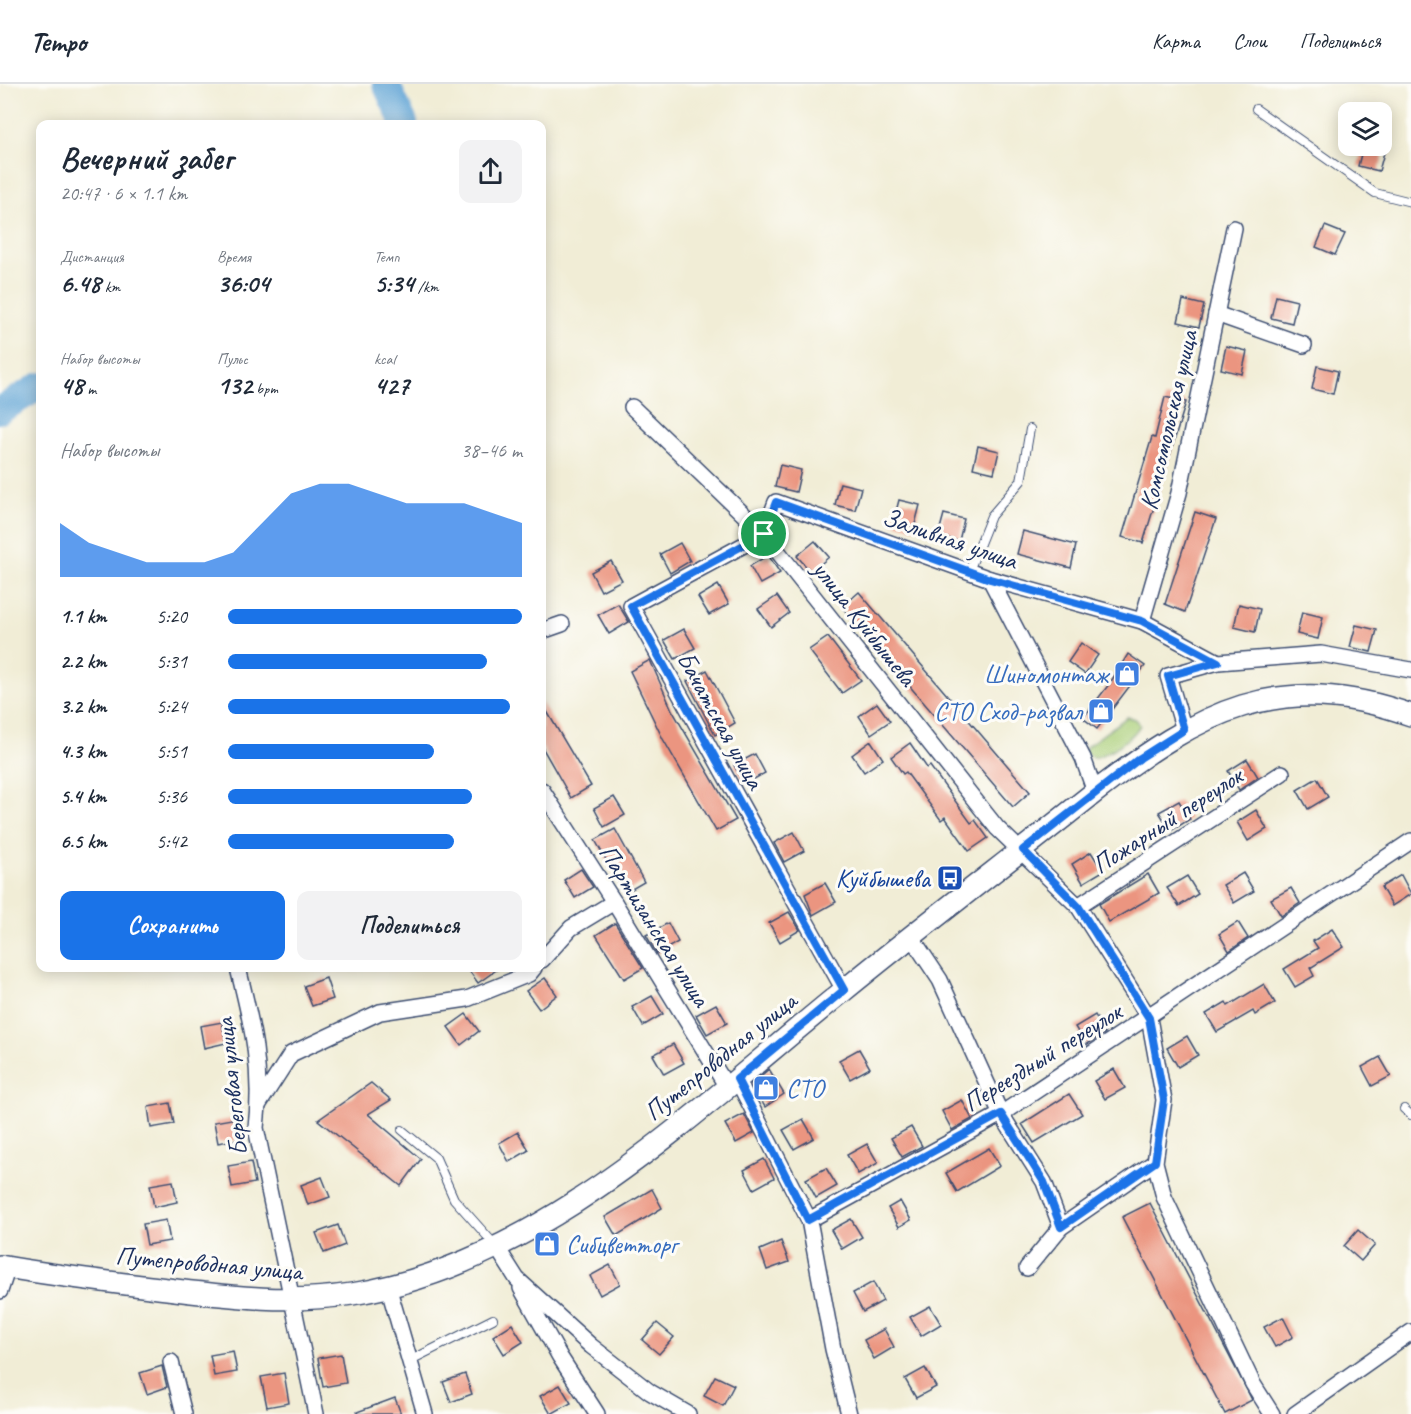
<!DOCTYPE html>
<html lang="ru">
<meta charset="utf-8">
<style>
:root{--surface:#fff;--page:#f2f2f3;--text:#1f2937;--muted:#747a83;--line:#e0e1e3;--accent:#1a73e8}
body{margin:0;font-family:Caveat,sans-serif;background:var(--page);color:var(--text);height:100vh;display:flex;flex-direction:column;font-size:22px;white-space:nowrap}
*{box-sizing:border-box;margin:0}
p{font-size:20px;color:var(--muted)}
.icon{flex:none;width:33px;height:33px;fill:none;stroke:currentColor;stroke-width:2;stroke-linecap:round;stroke-linejoin:round}
.map{position:relative;flex:1;overflow:hidden}
.side{position:absolute;left:36px;top:36px;width:510px;height:852px;display:flex;flex-direction:column;background:var(--surface);border-radius:12px;box-shadow:0 3px 15px #0003}
.side>*{flex:none}
.controls{position:absolute;left:1338px;top:18px;display:grid;gap:12px}
.controls a{display:grid;place-items:center;width:54px;height:54px;border-radius:12px;background:var(--surface);box-shadow:0 3px 15px #0003;font-size:30px}
.pin{position:absolute;display:grid;place-items:center;width:51px;height:51px;color:#fff;margin:-26px;border:3px solid #fff;border-radius:50%;box-shadow:0 2px 6px #0007}
.round{display:grid;place-items:center;flex:none;width:63px;height:63px;border-radius:12px;background:var(--page)}
.overview{display:flex;align-items:center;justify-content:space-between;height:102px;padding:0 24px}
h1{font-size:33px;font-weight:800;line-height:45px}
.stats{display:grid;grid-template-columns:repeat(3,1fr);gap:9px;height:102px;padding:6px 24px}
.stats div{display:grid;align-content:center}
.stats b{font-size:26px;font-weight:800}
.stats small{font-size:16px;font-weight:400}
.stats p{font-size:16px}
.chart{height:168px;padding:12px 24px}
.chart p{display:flex;justify-content:space-between}
.chart svg{width:100%;height:108px;margin-top:6px;fill:var(--accent);opacity:.7}
.cta{display:flex;gap:12px;margin-top:auto;padding:12px 24px}
.cta a{flex:1;height:69px;border-radius:12px;background:var(--accent);color:#fff;font-size:24px;font-weight:800;line-height:69px;text-align:center}
.cta a+a{background:var(--page);color:var(--text)}
ul{padding:0 24px;list-style:none;font-size:20px}
li{display:grid;grid-template-columns:96px 72px 1fr;align-items:center;height:45px}
li i{height:15px;border-radius:8px;background:var(--accent)}
header{display:flex;align-items:center;gap:36px;box-sizing:border-box;height:84px;padding:0 30px;background:var(--surface);border-bottom:2px solid var(--line)}
header strong{font-size:28px}
nav{display:flex;gap:33px;margin-inline-start:auto;font-size:21px}
.map>svg:first-child{display:block}
</style>
<header>
<strong>Tempo</strong>
<nav><a>Карта</a><a>Слои</a><a>Поделиться</a></nav>
</header>
<div class="map">
<svg width="1411" height="1330" viewBox="0 0 1411 1330">
<rect width="100%" height="100%" fill="#fdfcf7"/>
<filter id="ink" filterUnits="userSpaceOnUse"><feTurbulence type="fractalNoise" baseFrequency=".0167" numOctaves="2"/><feDisplacementMap in="SourceGraphic" scale="12" xChannelSelector="R" yChannelSelector="G"/><feConvolveMatrix kernelMatrix="1 2 1 2 8 2 1 2 1" color-interpolation-filters="sRGB"/></filter>
<filter id="wash" filterUnits="userSpaceOnUse"><feTurbulence type="fractalNoise" baseFrequency=".008" numOctaves="4" result="noise"/><feDisplacementMap in="SourceGraphic" scale="24" xChannelSelector="R" yChannelSelector="G"/><feGaussianBlur stdDeviation="1.35" result="paint"/><feColorMatrix in="noise" values="0 0 0 0 0 0 0 0 0 0 0 0 0 0 0 0 0 1.4 0 .05"/><feComposite in="paint" operator="in"/></filter>
<g filter="url(#wash)">
<rect width="100%" height="100%" fill="#f1edd6"/>
<path fill="#aacf79" stroke="#627f6c" stroke-width="1.5" d="M1127,633L1135,635L1140,641C1133,655 1109,669 1094,674L1085,669L1086,663Z"/>
<g fill="none" stroke-linecap="round" stroke-linejoin="round">
<g stroke="#62a5d6" stroke-width="28">
<polyline points="386,0 404,39 402,40"/>
<polyline points="0,326 40,302"/>
</g>
</g>
<g id="blocks">
<g fill="#eb9580">
<polygon points="1363,62 1385,65 1379,87 1358,82"/>
<polygon points="1325,142 1345,150 1335,171 1316,163"/>
<polygon points="1276,212 1297,217 1292,239 1271,234"/>
<polygon points="1183,216 1204,221 1199,243 1178,238"/>
<polygon points="1226,262 1247,267 1242,290 1221,285"/>
<polygon points="1317,282 1338,287 1333,310 1312,305"/>
<polygon points="1165,313 1186,318 1143,459 1122,453 1152,353 1155,354"/>
<polygon points="978,362 999,367 994,389 973,384"/>
<polygon points="780,381 801,386 796,408 775,403"/>
<polygon points="840,399 861,404 855,426 835,421"/>
<polygon points="899,416 920,421 914,444 893,439"/>
<polygon points="1195,428 1216,435 1185,528 1165,520"/>
<polygon points="944,430 964,435 959,457 938,452"/>
<polygon points="1023,447 1076,461 1071,484 1017,470"/>
<polygon points="815,457 829,473 811,488 797,472"/>
<polygon points="680,459 690,477 670,489 660,470"/>
<polygon points="768,471 780,489 760,500 750,482"/>
<polygon points="611,477 622,496 601,507 591,488"/>
<polygon points="718,501 729,520 709,531 698,513"/>
<polygon points="859,508 1030,708 1013,723 842,523"/>
<polygon points="777,512 789,529 771,543 758,525"/>
<polygon points="618,520 629,538 609,550 598,531"/>
<polygon points="1239,520 1260,525 1255,548 1234,543"/>
<polygon points="1302,528 1323,533 1318,555 1297,550"/>
<polygon points="1356,541 1377,546 1371,568 1350,563"/>
<polygon points="684,545 695,564 675,575 664,556"/>
<polygon points="828,553 861,596 842,609 809,566"/>
<polygon points="1081,559 1098,571 1085,590 1068,578"/>
<polygon points="1128,570 1145,582 1097,645 1083,634 1110,599"/>
<polygon points="650,576 672,626 736,736 716,747 663,655 630,587"/>
<polygon points="707,586 735,639 715,651 687,597"/>
<polygon points="542,619 591,702 571,714 542,663"/>
<polygon points="877,619 890,637 871,650 859,632"/>
<polygon points="871,657 883,675 864,688 852,671"/>
<polygon points="910,659 927,684 930,682 971,739 975,736 988,754 969,767 945,733 941,736 906,688 903,690 891,673"/>
<polygon points="755,670 765,689 745,700 734,681"/>
<polygon points="1247,675 1258,693 1239,706 1228,687"/>
<polygon points="1317,694 1328,713 1308,725 1297,706"/>
<polygon points="614,713 625,731 604,743 594,724"/>
<polygon points="1179,717 1190,735 1171,747 1159,728"/>
<polygon points="1256,726 1267,745 1248,757 1237,738"/>
<polygon points="615,745 644,798 625,809 595,756"/>
<polygon points="794,748 804,767 784,778 774,759"/>
<polygon points="1091,768 1103,787 1083,799 1072,780"/>
<polygon points="581,785 593,803 575,814 564,796"/>
<polygon points="1243,789 1254,807 1234,819 1223,801"/>
<polygon points="1148,790 1159,809 1109,838 1099,820"/>
<polygon points="1401,791 1411,810 1392,822 1381,803"/>
<polygon points="1187,792 1198,810 1179,822 1167,804"/>
<polygon points="825,799 836,818 813,831 805,810"/>
<polygon points="1291,804 1300,819 1281,832 1271,815"/>
<polygon points="789,828 800,846 780,858 769,839"/>
<polygon points="1238,838 1248,854 1229,867 1219,850"/>
<polygon points="615,839 643,884 624,895 596,851"/>
<polygon points="668,839 678,858 657,870 646,851"/>
<polygon points="1332,845 1344,863 1310,884 1314,892 1295,903 1284,885 1318,864 1313,857"/>
<polygon points="467,884 499,884 478,899"/>
<polygon points="326,894 333,915 312,922 304,902"/>
<polygon points="545,894 557,911 539,925 526,907"/>
<polygon points="1264,900 1275,919 1255,931 1253,927 1217,948 1206,930 1226,918 1228,922"/>
<polygon points="652,912 663,930 643,942 632,923"/>
<polygon points="716,920 727,939 707,950 696,931"/>
<polygon points="466,930 479,947 461,961 448,943"/>
<polygon points="1095,931 1105,949 1086,961 1075,943"/>
<polygon points="222,938 226,959 204,964 200,942"/>
<polygon points="1187,952 1198,971 1178,983 1167,964"/>
<polygon points="673,960 684,979 664,990 653,971"/>
<polygon points="859,965 870,984 850,995 839,976"/>
<polygon points="1380,973 1391,992 1372,1002 1362,983"/>
<polygon points="769,985 784,1010 765,1023 751,1000"/>
<polygon points="1114,985 1125,1004 1105,1015 1094,997"/>
<polygon points="371,999 391,1016 368,1030 421,1075 401,1102 318,1036"/>
<polygon points="1069,1010 1082,1030 1034,1059 1022,1040"/>
<polygon points="962,1016 972,1035 952,1046 942,1027"/>
<polygon points="170,1019 174,1040 151,1044 148,1023"/>
<polygon points="744,1030 754,1049 736,1059 725,1040"/>
<polygon points="237,1034 241,1055 218,1059 214,1038"/>
<polygon points="803,1035 814,1054 794,1065 783,1046"/>
<polygon points="911,1043 922,1062 902,1073 891,1054"/>
<polygon points="518,1048 529,1066 509,1078 499,1059"/>
<polygon points="867,1060 878,1079 858,1090 847,1071"/>
<polygon points="989,1064 1000,1082 957,1108 946,1089"/>
<polygon points="764,1075 774,1094 754,1105 744,1086"/>
<polygon points="251,1078 255,1099 232,1103 228,1082"/>
<polygon points="826,1084 837,1102 816,1114 806,1095"/>
<polygon points="322,1093 330,1113 308,1121 301,1101"/>
<polygon points="173,1097 177,1118 154,1123 150,1101"/>
<polygon points="652,1105 662,1124 616,1152 605,1133"/>
<polygon points="900,1117 911,1136 899,1143 888,1124"/>
<polygon points="1150,1119 1252,1316 1225,1330 1122,1133"/>
<polygon points="851,1135 862,1153 842,1165 831,1146"/>
<polygon points="166,1136 170,1157 147,1161 143,1140"/>
<polygon points="338,1141 345,1161 324,1169 316,1149"/>
<polygon points="1358,1146 1375,1161 1361,1177 1344,1162"/>
<polygon points="781,1157 789,1178 767,1186 760,1166"/>
<polygon points="610,1181 620,1200 600,1211 590,1192"/>
<polygon points="873,1198 883,1217 863,1228 853,1209"/>
<polygon points="930,1222 941,1240 921,1252 910,1233"/>
<polygon points="1283,1233 1293,1253 1275,1263 1264,1243"/>
<polygon points="657,1239 674,1253 659,1270 642,1256"/>
<polygon points="512,1240 523,1258 504,1270 493,1252"/>
<polygon points="884,1245 894,1263 874,1275 864,1256"/>
<polygon points="233,1267 237,1288 214,1292 210,1271"/>
<polygon points="341,1270 346,1299 323,1303 318,1274"/>
<polygon points="162,1282 167,1303 147,1310 140,1289"/>
<polygon points="925,1284 936,1303 916,1314 905,1295"/>
<polygon points="284,1289 289,1319 267,1323 261,1293"/>
<polygon points="465,1290 472,1310 451,1318 443,1298"/>
<polygon points="715,1292 734,1301 723,1322 704,1312"/>
<polygon points="560,1301 571,1319 551,1330 540,1312"/>
<polygon points="395,1314 401,1330 357,1330 357,1328"/>
</g>
</g>
</g>
<g filter="url(#ink)">
<use href="#blocks" fill-opacity="0" stroke="#3b4c70" stroke-width="1.5"/>
<g fill="none" stroke-linecap="round" stroke-linejoin="round">
<defs>
<g id="service">
<polyline points="1256,25 1375,109 1411,118"/>
<polyline points="969,487 991,432 1021,397 1030,345"/>
<polyline points="1404,1025 1411,1031"/>
<polyline points="402,1046 436,1074 454,1115 495,1161"/>
<polyline points="409,1277 493,1235"/>
</g>
<g id="minor">
<polyline points="1216,230 1304,261"/>
<polyline points="632,323 764,450 997,744 1078,822 1149,934 1164,1016 1155,1078 1164,1113 1253,1300 1272,1330"/>
<polyline points="764,450 776,418 990,495 1142,537 1218,578 1321,570 1411,586"/>
<polyline points="764,450 631,522 844,906"/>
<polyline points="990,495 1083,674 1095,708"/>
<polyline points="1142,537 1179,409 1234,144"/>
<polyline points="542,547 562,540"/>
<polyline points="1184,646 1168,592 1218,578"/>
<polyline points="542,706 614,818 727,1003"/>
<polyline points="1078,822 1282,689"/>
<polyline points="912,854 940,896 1001,1030 1044,1098 1061,1143"/>
<polyline points="542,876 571,844 614,818"/>
<path d="M238,884C252,940 263,985 256,1044L316,1330"/>
<polyline points="737,995 809,1136 833,1265 849,1330"/>
<polyline points="259,1020 291,970 380,928 467,915 529,890 534,884"/>
<polyline points="809,1136 1001,1030 1411,757"/>
<polyline points="496,1162 517,1195 591,1262 650,1308 688,1330"/>
<polyline points="1027,1184 1061,1143 1155,1078"/>
<polyline points="388,1202 425,1330"/>
<polyline points="521,1204 560,1273 597,1330"/>
<polyline points="0,1207 8,1183"/>
<polyline points="171,1278 184,1330"/>
<polyline points="1295,1330 1411,1248"/>
</g>
<path id="secondary" d="M0,1182C50,1191 100,1197 150,1203C220,1211 281,1221 352,1210C543,1180 697,1025 842,908C925,840 1011,775 1095,708C1199,628 1279,584 1411,631"/>
</defs>
<use href="#service" stroke="#3b4c70" stroke-width="10"/>
<use href="#minor" stroke="#3b4c70" stroke-width="18"/>
<use href="#secondary" stroke="#3b4c70" stroke-width="24"/>
<use href="#service" stroke="#fff" stroke-width="8"/>
<use href="#minor" stroke="#fff" stroke-width="15"/>
<use href="#secondary" stroke="#fff" stroke-width="21"/>
</g>
</g>
<g fill="none" stroke-linecap="round" stroke-linejoin="round" filter="url(#ink)">
<defs>
<polygon id="route" points="776,418 990,495 1142,537 1218,578 1168,592 1184,646 1140,674 1023,766 1078,822 1149,934 1164,1016 1155,1078 1061,1143 1044,1098 1001,1030 808,1136 737,995 844,906 631,522 764,450"/>
</defs>
<use href="#route" stroke="#fff" stroke-width="12"/>
<use href="#route" stroke="#1a73e8" stroke-width="8"/>
</g>
<defs>
<symbol id="shop-square" viewBox="-11 -11 22 22"><rect x="-9" y="-9" width="18" height="18" rx="4" fill="#3f7fe0" stroke="#fdfcf7"/><path d="M-5-2.5h2.3a2.7 3.5 0 0 1 5.4 0H5L5.5 6h-11ZM-1.5-2.5h3a1.5 2.3 0 0 0-3 0Z" fill="#fff"/></symbol>
<symbol id="bus-square" viewBox="-11 -11 22 22"><rect x="-9" y="-9" width="18" height="18" rx="4" fill="#1a4fb4" stroke="#fdfcf7"/><path d="M-5-6H5V4H4V6H2V4H-2V6H-4V4H-5ZM-3.5-4V0h7V-4ZM-3.5 1.2v1.5H-2V1.2ZM2 1.2v1.5H3.5V1.2Z" fill="#fff"/></symbol>
</defs>
<g fill-rule="evenodd">
<use href="#shop-square" x="1112" y="575" width="30" height="30"/>
<use href="#shop-square" x="1086" y="612" width="30" height="30"/>
<use href="#bus-square" x="935" y="779" width="30" height="30"/>
<use href="#shop-square" x="751" y="989" width="30" height="30"/>
<use href="#shop-square" x="532" y="1145" width="30" height="30"/>
</g>
<g text-anchor="middle" stroke-width="6" stroke-linejoin="round" paint-order="stroke">
<g font-size="26" fill="#1b2f5e" stroke="#fdfcf7">
<text transform="translate(1168 336) rotate(-77)" y="9">Комсомольская улица</text>
<text transform="translate(950 454) rotate(19)" y="9">Заливная улица</text>
<text transform="translate(865 539) rotate(52)" y="9">улица Куйбышева</text>
<text transform="translate(721 636) rotate(61)" y="9">Бачатская улица</text>
<text transform="translate(1167 736) rotate(-33)" y="9">Пожарный переулок</text>
<text transform="translate(655 841) rotate(58)" y="9">Партизанская улица</text>
<text transform="translate(720 972) rotate(-39)" y="9">Путепроводная улица</text>
<text transform="translate(1042 973) rotate(-32)" y="9">Переездный переулок</text>
<text transform="translate(231 1003) rotate(-96)" y="9">Береговая улица</text>
<text transform="translate(209 1179) rotate(5)" y="9">Путепроводная улица</text>
</g>
<g font-size="26" fill="#366cbe" stroke="#fdfcf7" text-anchor="end">
<text x="1108" y="599">Шиномонтаж</text>
<text x="1082" y="636">СТО Сход-развал</text>
<text x="786" y="1013" text-anchor="start">СТО</text>
<text x="566" y="1169" text-anchor="start">Сибцветторг</text>
</g>
<g font-size="26" fill="#164399" stroke="#fdfcf7" text-anchor="end">
<text x="930" y="803">Куйбышева</text>
</g>
</g>
</svg>
<div class="controls">
<a><svg class="icon" aria-label="layers" viewBox="0 0 24 24"><path d="M12 4l9 5-9 5-9-5zM3 14l9 5 9-5"/></svg></a>
</div>
<div class="pin" style="left:764px;top:450px;background:#1e9e55"><svg class="icon" aria-label="arrive" viewBox="0 0 24 24"><path d="M6 21V4h12l-3 4 3 4H6"/></svg></div>
<section class="side">
<div class="overview"><div><h1>Вечерний забег</h1><p>20:47 · 6 × 1.1 km</p></div><a class="round"><svg class="icon" aria-label="share" viewBox="0 0 24 24"><path d="M12 15V3M7 8l5-5 5 5M5 13v7h14v-7"/></svg></a></div>
<div class="stats">
<div><p>Дистанция</p><b>6.48<small> km</small></b></div>
<div><p>Время</p><b>36:04</b></div>
<div><p>Темп</p><b>5:34<small> /km</small></b></div>
</div>
<div class="stats">
<div><p>Набор высоты</p><b>48<small> m</small></b></div>
<div><p>Пульс</p><b>132<small> bpm</small></b></div>
<div><p>kcal</p><b>427</b></div>
</div>
<div class="chart"><p><span>Набор высоты</span>38–46 m</p>
<svg viewBox="0 0 160 44" preserveAspectRatio="none"><path d="M0 44V22L10 30L20 34L30 38L40 38L50 38L60 34L70 22L80 10L90 6L100 6L110 10L120 14L130 14L140 14L150 18L160 22V44z"/></svg>
</div>
<ul>
<li><b>1.1 km</b>5:20<i style="width:100%"></i></li>
<li><b>2.2 km</b>5:31<i style="width:88%"></i></li>
<li><b>3.2 km</b>5:24<i style="width:96%"></i></li>
<li><b>4.3 km</b>5:51<i style="width:70%"></i></li>
<li><b>5.4 km</b>5:36<i style="width:83%"></i></li>
<li><b>6.5 km</b>5:42<i style="width:77%"></i></li>
</ul>
<div class="cta"><a>Сохранить</a><a>Поделиться</a></div>
</section>
</div>
